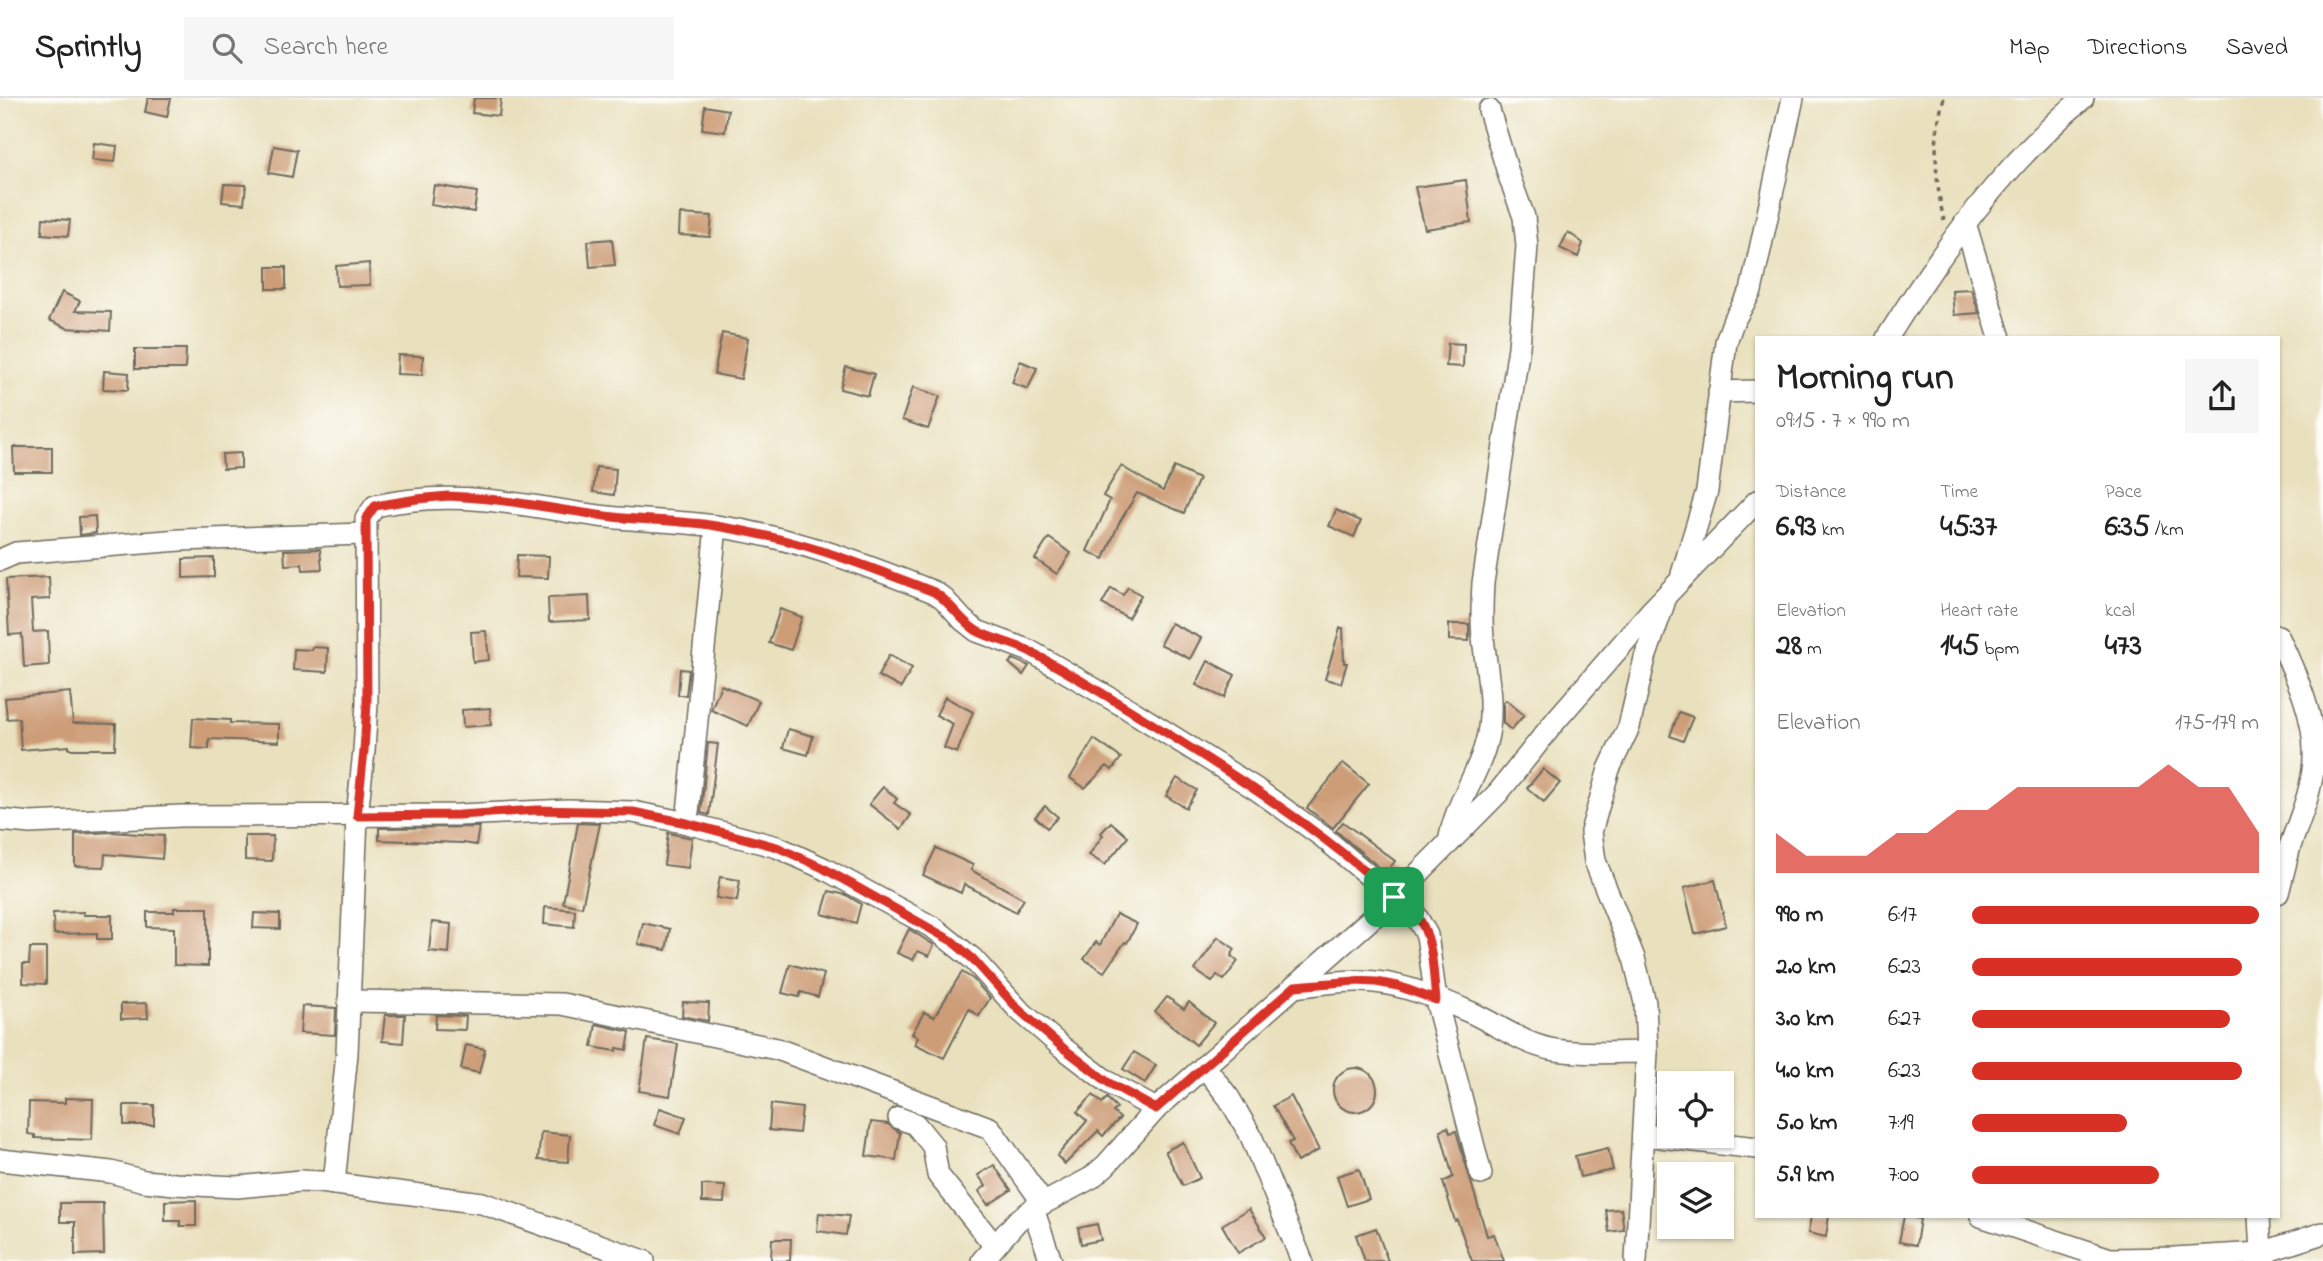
<!DOCTYPE html>
<meta charset="utf-8">
<style>
:root{--surface:#fff;--page:#f6f6f6;--text:#222;--muted:#767676;--line:#e0e0e0;--accent:#d93025}
body{margin:0;font-family:"Indie Flower",sans-serif;background:var(--page);color:var(--text);height:100vh;display:flex;flex-direction:column;font-size:26px;white-space:nowrap}
*{box-sizing:border-box;margin:0}
p{font-size:23px;color:var(--muted)}
.icon{flex:none;width:38px;height:38px;fill:none;stroke:currentColor;stroke-width:2;stroke-linecap:round;stroke-linejoin:round}
.map{position:relative;flex:1;overflow:hidden}
.drawer{position:absolute;left:1755px;top:238px;width:525px;height:882px;display:flex;flex-direction:column;background:var(--surface);border-radius:0px;box-shadow:0 2px 5px #0004}
.drawer>*{flex:none}
.fabs{position:absolute;left:1657px;top:973px;display:grid;gap:14px}
.fabs a{display:grid;place-items:center;width:77px;height:77px;border-radius:0px;background:var(--surface);box-shadow:0 2px 5px #0004;font-size:35px}
.pin{position:absolute;display:grid;place-items:center;width:60px;height:60px;color:#fff;margin:-30px;border-radius:14px;box-shadow:0 4px 10px #0006}
.round{display:grid;place-items:center;flex:none;width:74px;height:74px;border-radius:0px;background:var(--page)}
.headline{display:flex;align-items:center;justify-content:space-between;height:119px;padding:0 21px}
h1{font-size:38px;font-weight:700;line-height:52px}
.metrics{display:grid;grid-template-columns:repeat(3,1fr);gap:10px;height:119px;padding:7px 21px}
.metrics div{display:grid;align-content:center}
.metrics b{font-size:30px;font-weight:700}
.metrics small{font-size:19px;font-weight:400}
.metrics p{font-size:19px}
.chart{height:196px;padding:14px 21px}
.chart p{display:flex;justify-content:space-between}
.chart svg{width:100%;height:126px;margin-top:7px;fill:var(--accent);opacity:.7}
ul{padding:0 21px;list-style:none;font-size:23px}
li{display:grid;grid-template-columns:112px 84px 1fr;align-items:center;height:52px}
li i{height:18px;border-radius:9px;background:var(--accent)}
header{display:flex;align-items:center;gap:42px;box-sizing:border-box;height:98px;padding:0 35px;background:var(--surface);border-bottom:2px solid var(--line)}
header strong{font-size:33px}
nav{display:flex;gap:38px;margin-inline-start:auto;font-size:24px}
.search{width:490px;height:63px;background:var(--page);display:flex;align-items:center;gap:18px;box-sizing:border-box;padding:0 24px;border-radius:0px;color:var(--muted);font-size:26px}
.map>svg:first-child{display:block}
</style>
<header>
<strong>Sprintly</strong>
<div class="search"><svg class="icon" aria-label="search" viewBox="0 0 24 24"><circle cx="10" cy="10" r="6"/><path d="M15 15l6 6"/></svg>Search here</div>
<nav><a>Map</a><a>Directions</a><a>Saved</a></nav>
</header>
<div class="map">
<svg width="2323" height="1163" viewBox="0 0 2323 1163">
<rect width="100%" height="100%" fill="#fdfcf7"/>
<filter id="ink" filterUnits="userSpaceOnUse"><feTurbulence type="fractalNoise" baseFrequency=".0143" numOctaves="2"/><feDisplacementMap in="SourceGraphic" scale="14" xChannelSelector="R" yChannelSelector="G"/><feConvolveMatrix kernelMatrix="1 2 1 2 8 2 1 2 1" color-interpolation-filters="sRGB"/></filter>
<filter id="wash" filterUnits="userSpaceOnUse"><feTurbulence type="fractalNoise" baseFrequency=".00686" numOctaves="4" result="noise"/><feDisplacementMap in="SourceGraphic" scale="28" xChannelSelector="R" yChannelSelector="G"/><feGaussianBlur stdDeviation="1.57" result="paint"/><feColorMatrix in="noise" values="0 0 0 0 0 0 0 0 0 0 0 0 0 0 0 0 0 1.4 0 .05"/><feComposite in="paint" operator="in"/></filter>
<g filter="url(#wash)">
<rect width="100%" height="100%" fill="#e9e0bd"/>
<g id="blocks">
<g fill="#cd9d78">
<polygon points="148,0 171,0 167,19 145,14"/>
<polygon points="474,0 501,0 499,18 472,15"/>
<polygon points="705,8 728,12 725,34 702,31"/>
<polygon points="94,45 117,48 115,64 92,62"/>
<polygon points="274,48 297,52 292,79 269,75"/>
<polygon points="1466,82 1471,124 1425,131 1415,89"/>
<polygon points="224,86 246,87 244,106 222,104"/>
<polygon points="434,87 477,94 474,114 431,107"/>
<polygon points="680,116 712,118 710,139 679,137"/>
<polygon points="43,120 70,122 68,138 42,136"/>
<polygon points="1568,134 1583,145 1578,159 1560,150"/>
<polygon points="612,141 615,167 590,169 588,143"/>
<polygon points="369,165 370,187 337,188 336,168"/>
<rect x="267" y="169" width="19" height="22"/>
<polygon points="1971,191 1979,215 1954,217 1952,192"/>
<polygon points="62,194 80,203 75,213 111,214 110,233 67,230 49,222"/>
<polygon points="722,235 748,240 741,281 714,276"/>
<polygon points="1448,245 1464,246 1463,269 1446,268"/>
<polygon points="135,251 186,251 185,271 135,271"/>
<polygon points="398,257 423,258 422,277 397,276"/>
<polygon points="1020,263 1037,270 1028,291 1012,285"/>
<polygon points="846,269 874,276 868,298 840,291"/>
<polygon points="104,273 129,275 128,292 103,291"/>
<polygon points="913,289 940,298 928,331 902,322"/>
<polygon points="13,349 52,349 52,374 14,374"/>
<polygon points="241,355 241,370 223,371 222,356"/>
<polygon points="1121,368 1163,393 1174,369 1199,381 1184,415 1137,395 1118,427 1104,461 1087,453 1110,402 1103,398"/>
<polygon points="596,369 616,371 614,397 593,394"/>
<polygon points="1336,412 1361,423 1354,439 1329,428"/>
<polygon points="95,418 96,435 80,437 79,419"/>
<polygon points="1049,440 1071,455 1057,476 1035,461"/>
<polygon points="320,451 322,471 303,472 302,466 285,467 284,452"/>
<polygon points="517,457 549,458 548,480 516,479"/>
<polygon points="214,460 214,479 183,480 183,461"/>
<polygon points="49,479 50,501 31,502 33,534 48,533 49,567 24,569 22,536 9,537 6,481"/>
<polygon points="1128,489 1141,497 1128,520 1102,506 1111,490 1123,497"/>
<polygon points="589,498 590,522 549,524 548,500"/>
<polygon points="780,511 802,519 791,552 769,545"/>
<polygon points="1171,525 1201,540 1190,561 1160,546"/>
<polygon points="1449,526 1469,526 1469,543 1449,542"/>
<polygon points="1340,530 1343,530 1344,565 1347,565 1341,585 1325,581"/>
<polygon points="486,533 489,562 473,564 471,534"/>
<polygon points="312,549 328,550 327,574 293,572 294,551 312,552"/>
<polygon points="889,557 912,570 901,590 878,578"/>
<polygon points="1013,561 1029,568 1023,577 1009,565"/>
<polygon points="1208,563 1235,577 1224,600 1196,587"/>
<polygon points="680,571 689,572 686,597 678,597"/>
<polygon points="721,587 759,603 748,628 711,612"/>
<polygon points="70,594 73,625 116,626 115,651 69,651 69,648 21,652 19,620 7,621 5,600"/>
<polygon points="945,599 973,614 957,655 944,650 953,626 936,617"/>
<polygon points="1506,602 1524,617 1511,632 1503,625 1503,605"/>
<polygon points="490,610 491,627 463,629 462,612"/>
<polygon points="1679,614 1693,619 1683,643 1670,638"/>
<polygon points="193,620 230,622 230,625 279,626 279,644 209,641 209,651 191,650"/>
<polygon points="788,631 813,638 808,657 783,650"/>
<polygon points="1094,641 1121,660 1112,672 1107,668 1085,690 1070,680"/>
<polygon points="708,645 718,646 709,717 701,715"/>
<polygon points="1343,665 1369,686 1333,730 1307,710"/>
<polygon points="1543,671 1560,685 1544,704 1527,690"/>
<polygon points="1177,680 1197,692 1186,710 1166,698"/>
<polygon points="883,689 897,701 894,705 911,717 901,731 869,706"/>
<polygon points="1045,708 1058,719 1047,730 1035,719"/>
<polygon points="1111,724 1128,739 1105,767 1089,757 1103,737 1101,735"/>
<polygon points="1343,724 1395,763 1386,775 1336,733"/>
<polygon points="578,725 600,726 582,809 563,805"/>
<polygon points="479,729 476,747 464,745 379,742 379,730"/>
<polygon points="112,734 164,738 162,761 105,756 104,769 75,768 75,736"/>
<polygon points="668,735 692,740 688,770 664,767"/>
<polygon points="245,738 273,738 272,763 245,762"/>
<polygon points="936,750 973,767 971,772 1024,801 1016,814 964,786 961,795 923,777"/>
<polygon points="720,779 740,782 737,803 716,800"/>
<polygon points="1715,782 1726,828 1695,836 1684,790"/>
<polygon points="829,793 846,797 861,806 856,825 822,816"/>
<polygon points="545,809 575,812 574,829 544,826"/>
<polygon points="174,810 208,810 208,868 174,867 174,830 147,829 147,814 174,814"/>
<polygon points="84,814 84,817 112,817 112,841 97,841 97,835 54,836 53,815"/>
<polygon points="254,815 280,816 280,831 253,830"/>
<polygon points="1116,816 1137,826 1127,845 1125,844 1104,874 1084,861 1096,844 1100,847"/>
<polygon points="432,824 451,826 449,855 429,853"/>
<polygon points="643,825 670,831 666,852 638,846"/>
<polygon points="909,831 934,847 929,858 918,853 913,862 897,855"/>
<polygon points="1218,839 1235,851 1231,858 1238,863 1224,882 1217,877 1212,884 1195,872"/>
<polygon points="30,850 46,850 46,886 23,885 23,866 29,866"/>
<polygon points="790,866 824,876 818,899 801,894 799,899 782,895"/>
<polygon points="962,874 973,881 990,900 979,918 969,911 944,960 915,946 918,939 912,936 924,914 934,919"/>
<polygon points="1167,899 1184,911 1189,904 1214,925 1196,947 1155,914"/>
<polygon points="683,904 709,905 708,923 682,918"/>
<polygon points="147,905 148,920 121,921 121,906"/>
<polygon points="302,908 336,910 335,937 300,935"/>
<polygon points="385,917 405,917 403,945 382,943"/>
<polygon points="436,917 466,918 465,932 435,931"/>
<polygon points="596,926 630,934 627,952 617,950 616,953 592,949"/>
<polygon points="647,941 678,946 670,998 639,993"/>
<polygon points="466,947 485,951 479,975 461,971"/>
<polygon points="1134,954 1156,967 1145,985 1123,971"/>
<circle cx="1355" cy="992" r="22"/>
<polygon points="1093,997 1102,1005 1107,1000 1117,1010 1113,1014 1120,1020 1103,1038 1098,1033 1065,1066 1057,1058 1087,1023 1077,1014"/>
<polygon points="1291,998 1319,1052 1297,1064 1288,1045 1293,1043 1273,1008"/>
<polygon points="65,1000 93,1001 92,1042 35,1040 35,1037 28,1036 29,1004 65,1005"/>
<polygon points="771,1006 802,1010 799,1035 769,1032"/>
<rect x="124" y="1007" width="30" height="20"/>
<polygon points="660,1010 686,1019 680,1036 654,1027"/>
<polygon points="871,1024 888,1026 900,1035 896,1062 866,1058"/>
<polygon points="1448,1029 1450,1035 1456,1033 1487,1138 1494,1136 1504,1163 1472,1163 1457,1122 1455,1123 1443,1084 1453,1079 1440,1032"/>
<polygon points="541,1034 570,1037 568,1064 538,1062"/>
<polygon points="1183,1044 1200,1080 1183,1088 1165,1053"/>
<polygon points="1608,1050 1613,1072 1580,1079 1575,1058"/>
<polygon points="994,1067 1011,1092 988,1107 979,1093 986,1088 978,1077"/>
<polygon points="1359,1071 1369,1101 1347,1108 1337,1078"/>
<polygon points="702,1087 725,1088 724,1105 702,1104"/>
<polygon points="196,1102 196,1128 180,1128 180,1123 165,1123 165,1103"/>
<polygon points="60,1105 103,1105 104,1156 75,1157 75,1124 60,1124"/>
<polygon points="1249,1111 1266,1139 1238,1155 1222,1127"/>
<polygon points="1621,1111 1624,1132 1609,1134 1606,1112"/>
<polygon points="819,1115 849,1118 846,1137 817,1133"/>
<polygon points="1811,1118 1829,1118 1826,1139 1808,1135"/>
<polygon points="1904,1118 1920,1121 1916,1147 1899,1144"/>
<polygon points="1097,1126 1101,1142 1081,1146 1078,1130"/>
<polygon points="1376,1130 1388,1163 1365,1163 1356,1137"/>
<polygon points="772,1141 791,1141 790,1163 771,1163"/>
</g>
</g>
</g>
<g filter="url(#ink)">
<use href="#blocks" fill-opacity="0" stroke="#6e6a5e" stroke-width="2"/>
<g fill="none" stroke-linecap="round" stroke-linejoin="round">
<defs>
<g id="minor">
<polyline points="1965,125 2000,240"/>
<path d="M1887,240C1944,149 2001,70 2083,0"/>
<polyline points="1719,294 1757,293"/>
<polyline points="0,462 16,455 180,442 365,436"/>
<polyline points="1682,476 1707,393 1726,244 1733,224 1751,193 1793,0"/>
<path d="M2278,538C2295,575 2316,619 2314,660C2313,691 2300,720 2290,748C2286,764 2282,779 2278,795"/>
<polyline points="0,722 30,725 181,718 459,717 568,712 633,714 687,725 777,749 823,770 934,830 973,861 1018,911 1062,949 1109,985 1156,1011"/>
<polyline points="687,725 716,428"/>
<path d="M1449,745C1455,702 1483,673 1489,630C1493,600 1486,569 1483,539C1481,521 1482,504 1483,485L1519,249L1527,148L1524,119L1509,78L1489,12"/>
<path d="M1295,889C1321,886 1349,881 1375,884C1407,887 1443,902 1472,915C1498,927 1522,945 1550,951C1582,957 1615,954 1647,954"/>
<polyline points="350,903 562,906 777,951 990,1030 1043,1105"/>
<polyline points="1204,968 1229,1000 1251,1038 1302,1163"/>
<polyline points="899,1020 915,1026 933,1048 938,1077 994,1147"/>
<polyline points="1643,1037 1757,1050"/>
<polyline points="0,1062 111,1074 144,1083 175,1086 237,1089 301,1083 320,1084 482,1105 644,1163"/>
<path d="M334,1086L347,955L357,718L364,653L367,605L366,421L375,408C459,389 525,409 608,419C644,423 679,423 715,428C793,439 861,465 934,494L943,500L963,522L977,533L1030,553L1127,610L1256,691L1323,739L1394,799L1411,809L1427,837L1436,902L1481,1076"/>
<polyline points="1033,1111 1051,1163"/>
<polyline points="1981,1118 2110,1161 2174,1160 2261,1155 2323,1135"/>
<polyline points="2259,1118 2261,1155 2266,1163"/>
<polyline points="982,1163 1017,1123 1033,1111 1091,1080 1106,1067 1156,1011 1388,806 1498,695 1557,621 1652,512 1757,403"/>
<polyline points="1636,1163 1647,954 1645,905 1634,860 1595,763 1591,734 1609,671 1629,629 1645,560 1664,505"/>
</g>
</defs>
<use href="#minor" stroke="#6e6a5e" stroke-width="24"/>
<path stroke="#6e6a5e" stroke-width="3.5" stroke-dasharray="5 5" stroke-linecap="butt" d="M1944,0C1932,39 1935,83 1944,123"/>
<use href="#minor" stroke="#fff" stroke-width="21"/>
</g>
</g>
<g fill="none" stroke-linecap="round" stroke-linejoin="round" filter="url(#ink)">
<defs>
<path id="route" d="M448,398C501,400 553,411 605,418C642,423 680,422 716,428C795,440 860,465 934,494C951,504 960,523 977,533C994,542 1014,545 1031,554C1082,582 1132,613 1181,644C1246,685 1309,726 1367,775C1384,790 1411,805 1421,824C1434,847 1433,877 1436,902L1398,888L1376,884L1355,883L1295,888L1156,1011L1109,985L1062,949L1018,911L973,861L952,843L823,770L777,749L687,725L633,714L537,712L459,717L357,718L364,653L367,605L366,421L375,408L417,401Z"/>
</defs>
<use href="#route" stroke="#fff" stroke-width="14"/>
<use href="#route" stroke="#d93025" stroke-width="9"/>
</g>
</svg>
<div class="fabs">
<a><svg class="icon" aria-label="locate" viewBox="0 0 24 24"><circle cx="12" cy="12" r="6"/><path d="M12 2v4M12 18v4M2 12h4M18 12h4"/></svg></a>
<a><svg class="icon" aria-label="layers" viewBox="0 0 24 24"><path d="M12 4l9 5-9 5-9-5zM3 14l9 5 9-5"/></svg></a>
</div>
<div class="pin" style="left:1394px;top:799px;background:#1e9e55"><svg class="icon" aria-label="arrive" viewBox="0 0 24 24"><path d="M6 21V4h12l-3 4 3 4H6"/></svg></div>
<section class="drawer">
<div class="headline"><div><h1>Morning run</h1><p>09:15 · 7 × 990 m</p></div><a class="round"><svg class="icon" aria-label="share" viewBox="0 0 24 24"><path d="M12 15V3M7 8l5-5 5 5M5 13v7h14v-7"/></svg></a></div>
<div class="metrics">
<div><p>Distance</p><b>6.93<small> km</small></b></div>
<div><p>Time</p><b>45:37</b></div>
<div><p>Pace</p><b>6:35<small> /km</small></b></div>
</div>
<div class="metrics">
<div><p>Elevation</p><b>28<small> m</small></b></div>
<div><p>Heart rate</p><b>145<small> bpm</small></b></div>
<div><p>kcal</p><b>473</b></div>
</div>
<div class="chart"><p><span>Elevation</span>175–179 m</p>
<svg viewBox="0 0 160 44" preserveAspectRatio="none"><path d="M0 44V30L10 38L20 38L30 38L40 30L50 30L60 22L70 22L80 14L90 14L100 14L110 14L120 14L130 6L140 14L150 14L160 30V44z"/></svg>
</div>
<ul>
<li><b>990 m</b>6:17<i style="width:100%"></i></li>
<li><b>2.0 km</b>6:23<i style="width:94%"></i></li>
<li><b>3.0 km</b>6:27<i style="width:90%"></i></li>
<li><b>4.0 km</b>6:23<i style="width:94%"></i></li>
<li><b>5.0 km</b>7:19<i style="width:54%"></i></li>
<li><b>5.9 km</b>7:00<i style="width:65%"></i></li>
</ul>
</section>
</div>
